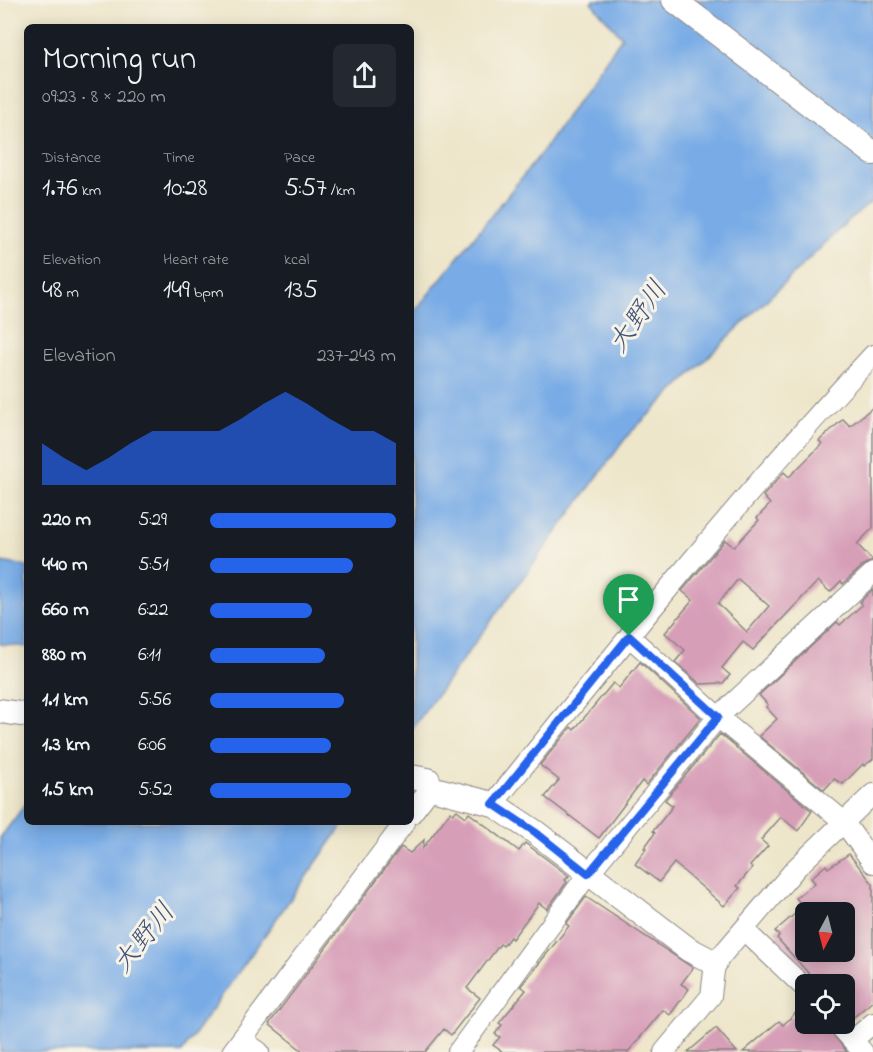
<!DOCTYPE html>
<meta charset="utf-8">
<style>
:root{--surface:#171b24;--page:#242831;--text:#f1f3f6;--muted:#9ea1a6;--accent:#2563eb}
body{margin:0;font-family:"Indie Flower","Klee One",sans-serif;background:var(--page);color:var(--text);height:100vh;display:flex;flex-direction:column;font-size:22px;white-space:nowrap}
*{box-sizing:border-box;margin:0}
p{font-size:20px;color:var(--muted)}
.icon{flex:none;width:33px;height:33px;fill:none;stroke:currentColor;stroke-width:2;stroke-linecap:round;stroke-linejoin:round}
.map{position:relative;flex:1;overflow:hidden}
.drawer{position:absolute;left:24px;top:24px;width:390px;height:801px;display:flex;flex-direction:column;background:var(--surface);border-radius:9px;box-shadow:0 3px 15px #0003}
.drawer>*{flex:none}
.needle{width:39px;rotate:187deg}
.controls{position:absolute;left:795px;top:902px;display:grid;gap:12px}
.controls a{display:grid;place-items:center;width:60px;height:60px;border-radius:9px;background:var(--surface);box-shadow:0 3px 15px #0003;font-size:30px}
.pin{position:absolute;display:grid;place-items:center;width:51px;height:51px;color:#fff;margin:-62px -26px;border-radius:50% 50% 50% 0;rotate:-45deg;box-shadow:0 0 6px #0007}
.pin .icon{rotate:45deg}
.round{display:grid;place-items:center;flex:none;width:63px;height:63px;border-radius:9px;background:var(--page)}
.overview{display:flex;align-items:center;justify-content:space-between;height:102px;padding:0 18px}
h1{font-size:33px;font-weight:600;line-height:45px}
.stats{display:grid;grid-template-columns:repeat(3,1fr);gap:9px;height:102px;padding:6px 18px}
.stats div{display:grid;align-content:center}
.stats b{font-size:26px;font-weight:600}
.stats small{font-size:16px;font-weight:400}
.stats p{font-size:16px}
.chart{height:168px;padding:12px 18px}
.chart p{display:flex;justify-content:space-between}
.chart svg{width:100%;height:108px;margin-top:6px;fill:var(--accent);opacity:.7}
ul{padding:0 18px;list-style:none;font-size:20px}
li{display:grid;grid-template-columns:96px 72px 1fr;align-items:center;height:45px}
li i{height:15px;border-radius:8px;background:var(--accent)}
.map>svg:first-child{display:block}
</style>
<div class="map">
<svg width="873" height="1052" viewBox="0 0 873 1052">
<rect width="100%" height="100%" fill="#f7f3e8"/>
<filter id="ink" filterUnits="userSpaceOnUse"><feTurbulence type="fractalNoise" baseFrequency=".0167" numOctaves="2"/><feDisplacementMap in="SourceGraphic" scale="12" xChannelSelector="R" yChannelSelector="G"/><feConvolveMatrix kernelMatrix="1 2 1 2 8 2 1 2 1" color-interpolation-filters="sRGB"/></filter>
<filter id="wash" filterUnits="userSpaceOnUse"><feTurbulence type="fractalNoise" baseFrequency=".008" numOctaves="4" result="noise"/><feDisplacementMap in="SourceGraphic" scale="24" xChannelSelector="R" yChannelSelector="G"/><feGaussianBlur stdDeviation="1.35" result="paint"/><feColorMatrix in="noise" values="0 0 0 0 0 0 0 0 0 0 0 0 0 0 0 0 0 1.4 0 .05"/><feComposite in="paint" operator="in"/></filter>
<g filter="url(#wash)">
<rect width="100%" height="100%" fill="#eee6ca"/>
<g fill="#79ace6" stroke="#4e6790" stroke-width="1.5">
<polygon points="593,0 873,0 873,201 849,220 628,435 411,730 411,316 543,151 622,37 591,2"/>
<polygon points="0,562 27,566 27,647 0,644"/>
<polygon points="27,802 27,822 345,822 182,1052 0,1052 0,838"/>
</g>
<g id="blocks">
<g fill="#d79eb8" fill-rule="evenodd">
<path d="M873,407V528L857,544L873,561L865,564L843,584L841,581L830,592L818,581L753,650L743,642L722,668L730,675L723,683L700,684L675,662L685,650L665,633L693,600L682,591L725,540L734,547L759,520L757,518L770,504L763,496L784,472L789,477L822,444L819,441L843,419L850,426ZM738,579L769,606L747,632L718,604Z"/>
<polygon points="873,589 873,759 864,766 863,764 843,784 834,779 824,790 759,736 777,719 766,707 768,705 759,695 837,622 840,625 862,605 860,602"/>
<polygon points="640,662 701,718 646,785 642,781 599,838 545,797 559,780 540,765 571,727 574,730 613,683 619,688"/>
<polygon points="720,734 812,811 798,831 781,817 761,840 768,846 750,866 752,868 737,886 740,888 724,906 674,863 659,882 635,864 646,849 644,848 655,833 653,831 673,806 665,800"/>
<polygon points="457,810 466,817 469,813 519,851 525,843 569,876 565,880 567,882 547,909 539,903 512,939 510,937 503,946 500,944 467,988 480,998 451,1035 444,1029 425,1052 304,1052 269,1024 401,847 410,853 424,840 423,848 450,812 453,814"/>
<path d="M849,854L873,884V1001L850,1020L844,1014V984H818L777,938L779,936L775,931L803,907L796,898L815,883L811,878L826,865L828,868ZM806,910L807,912H844V951H806Z"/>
<polygon points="586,897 693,968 681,984 689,989 670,1015 663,1010 628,1052 503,1052 493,1045 500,1037 495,1034 502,1025 499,1023 526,990 521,986 569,926 566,924"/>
<polygon points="806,1003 806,1023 824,1023 847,1052 743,1052 779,1021 783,1025"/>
<polygon points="716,1028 737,1052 688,1052"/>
</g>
</g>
</g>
<g filter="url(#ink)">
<use href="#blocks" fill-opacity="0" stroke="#888482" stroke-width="1.5"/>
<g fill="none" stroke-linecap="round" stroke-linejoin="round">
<defs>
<g id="minor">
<polyline points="629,636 718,717 843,821 873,863"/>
<path d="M493,804C616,652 739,498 873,355"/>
<polyline points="411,814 431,788"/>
<polyline points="744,930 806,989"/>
<polyline points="837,1023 863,1052"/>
<polyline points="242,1040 259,1052"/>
<polyline points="853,1040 873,1023"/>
<polyline points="232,1052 405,822"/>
<polyline points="458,1052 588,874 718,717 873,573"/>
<polyline points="664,1052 711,996 715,963 796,868 873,794"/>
</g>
<g id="tertiary">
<polyline points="674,0 873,153"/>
<polyline points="0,711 27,715"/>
<polyline points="411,777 428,780 431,788 493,804 535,832 688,949 715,963"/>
</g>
</defs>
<use href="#minor" stroke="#888482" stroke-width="22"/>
<use href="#tertiary" stroke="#888482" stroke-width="26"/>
<use href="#minor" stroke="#fff" stroke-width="20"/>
<use href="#tertiary" stroke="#fff" stroke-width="24"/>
</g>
</g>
<g fill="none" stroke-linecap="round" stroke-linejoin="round" filter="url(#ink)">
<defs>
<polygon id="route" points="629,636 718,717 588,874 535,832 493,804"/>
</defs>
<use href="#route" stroke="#fff" stroke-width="12"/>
<use href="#route" stroke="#2563eb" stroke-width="8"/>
</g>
<g text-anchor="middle" stroke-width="6" stroke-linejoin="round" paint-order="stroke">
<g font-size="27" font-style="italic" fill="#405277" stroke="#f7f3e8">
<text transform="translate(637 316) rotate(-55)" y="9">大野川</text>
<text transform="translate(143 937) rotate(-51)" y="9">大野川</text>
</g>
</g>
</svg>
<div class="controls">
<a><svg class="needle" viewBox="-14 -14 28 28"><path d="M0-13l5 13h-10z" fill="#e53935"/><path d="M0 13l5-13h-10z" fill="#9ea1a6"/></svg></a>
<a><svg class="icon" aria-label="locate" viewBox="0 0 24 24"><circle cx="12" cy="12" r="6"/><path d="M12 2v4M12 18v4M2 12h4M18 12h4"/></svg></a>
</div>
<div class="pin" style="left:629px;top:636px;background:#1e9e55"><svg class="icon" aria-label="arrive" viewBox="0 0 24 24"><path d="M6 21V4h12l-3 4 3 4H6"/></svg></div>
<section class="drawer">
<div class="overview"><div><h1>Morning run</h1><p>09:23 · 8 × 220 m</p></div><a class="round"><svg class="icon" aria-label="share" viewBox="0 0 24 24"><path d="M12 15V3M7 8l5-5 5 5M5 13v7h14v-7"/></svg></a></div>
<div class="stats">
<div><p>Distance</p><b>1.76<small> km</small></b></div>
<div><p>Time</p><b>10:28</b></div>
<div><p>Pace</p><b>5:57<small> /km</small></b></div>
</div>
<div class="stats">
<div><p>Elevation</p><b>48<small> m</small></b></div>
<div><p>Heart rate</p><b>149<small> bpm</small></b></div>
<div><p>kcal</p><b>135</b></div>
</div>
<div class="chart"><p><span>Elevation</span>237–243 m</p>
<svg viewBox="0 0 160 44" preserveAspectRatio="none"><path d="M0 44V27L10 33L20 38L30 33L40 27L50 22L60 22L70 22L80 22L90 17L100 11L110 6L120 11L130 17L140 22L150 22L160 27V44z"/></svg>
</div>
<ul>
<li><b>220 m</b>5:29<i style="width:100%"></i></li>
<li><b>440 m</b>5:51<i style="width:77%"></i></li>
<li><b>660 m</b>6:22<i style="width:55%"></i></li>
<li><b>880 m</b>6:11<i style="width:62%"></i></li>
<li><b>1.1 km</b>5:56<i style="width:72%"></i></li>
<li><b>1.3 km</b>6:06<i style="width:65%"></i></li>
<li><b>1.5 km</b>5:52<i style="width:76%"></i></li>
</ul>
</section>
</div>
